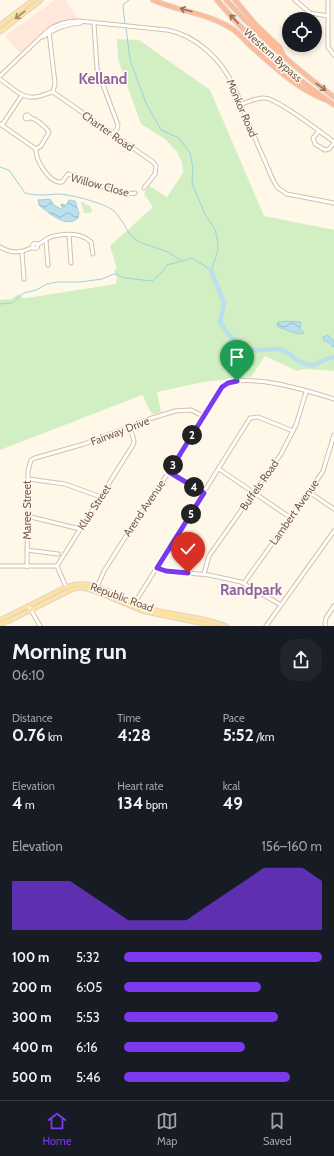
<!DOCTYPE html>
<meta charset="utf-8">
<style>
:root{--surface:#171b24;--page:#20242c;--text:#f1f3f6;--muted:#9ea1a6;--line:#363941;--accent:#7c3aed}
body{margin:0;font-family:Cabin,sans-serif;background:var(--page);color:var(--text);height:100vh;display:flex;flex-direction:column;font-size:15px;white-space:nowrap}
*{box-sizing:border-box;margin:0}
p{font-size:13px;color:var(--muted)}
.icon{flex:none;width:22px;height:22px;fill:none;stroke:currentColor;stroke-width:2;stroke-linecap:round;stroke-linejoin:round}
.map{position:relative;height:626px;overflow:hidden}
.details{display:flex;flex-direction:column;background:var(--surface);flex:1}
.details>*{flex:none}
.controls{position:absolute;left:282px;top:12px;display:grid;gap:8px}
.controls a{display:grid;place-items:center;width:40px;height:40px;border-radius:50%;background:var(--surface);box-shadow:0 2px 6px #0003;font-size:20px}
.pin{position:absolute;display:grid;place-items:center;width:34px;height:34px;color:#fff;margin:-41px -17px;border-radius:50% 50% 50% 0;rotate:-45deg;box-shadow:0 0 4px #0007}
.pin .icon{rotate:45deg}
.km{position:absolute;width:20px;height:20px;margin:-10px;border-radius:50%;background:#222;color:#fff;font-size:11px;line-height:20px;text-align:center}
.round{display:grid;place-items:center;flex:none;width:42px;height:42px;border-radius:16px;background:var(--page)}
.head{display:flex;align-items:center;justify-content:space-between;height:68px;padding:0 12px}
h1{font-size:22px;font-weight:800;line-height:30px}
.stats{display:grid;grid-template-columns:repeat(3,1fr);gap:6px;height:68px;padding:4px 12px}
.stats div{display:grid;align-content:center}
.stats b{font-size:17px;font-weight:800}
.stats small{font-size:11px;font-weight:400}
.stats p{font-size:11px}
.chart{height:112px;padding:8px 12px}
.chart p{display:flex;justify-content:space-between}
.chart svg{width:100%;height:72px;margin-top:4px;fill:var(--accent);opacity:.7}
ul{padding:0 12px;list-style:none;font-size:13px}
li{display:grid;grid-template-columns:64px 48px 1fr;align-items:center;height:30px}
li i{height:10px;border-radius:5px;background:var(--accent)}
.dock{display:flex;justify-content:space-around;align-items:center;height:56px;border-top:1px solid var(--line);background:var(--surface);font-size:11px;color:var(--muted)}
.dock a{display:grid;justify-items:center;gap:2px}
.dock .current{color:var(--accent)}
.map>svg:first-child{display:block}
</style>
<div class="map">
<svg width="334" height="626" viewBox="0 0 334 626">
<defs>
<pattern id="park-crowns" width="20" height="18" patternUnits="userSpaceOnUse"><rect width="20" height="18" fill="#d2efc3"/><path d="M2 6a3 3 0 1 1 6 0M12 15a3 3 0 1 1 6 0" fill="none" stroke="#afc5a0"/></pattern>
<pattern id="water-waves" width="16" height="10" patternUnits="userSpaceOnUse"><rect width="16" height="10" fill="#b9e0eb"/><path d="M0 5q4-4 8 0t8 0" fill="none" stroke="#9bb9c0"/></pattern>
</defs>
<rect width="100%" height="100%" fill="#fff7e7"/>
<polygon fill="#ffe8db" points="55,0 66,0 77,18 75,21 57,24 45,29 20,53 5,36"/>
<polygon fill="#d2efc3" points="117,39 139,40 210,90 264,216 334,230 334,371 304,369 297,371 265,356 251,377 203,382 157,392 161,412 154,414 151,413 143,396 142,395 0,450 0,300 11,299 19,294 22,298 27,298 116,284 117,278 114,270 117,269 110,246 153,207 144,194 149,186 167,197 183,173 182,162 177,152 165,139 141,124 122,71 118,58"/>
<polygon fill="url(#park-crowns)" points="81,202 90,206 92,210 90,213 84,213"/>
<g fill="url(#water-waves)" stroke="#9ed0de">
<path d="M50,199L54,205L61,209L63,208L61,206V204L65,205V207L69,200L75,201L79,213L78,218C66,229 49,213 39,205L38,200Z"/>
<path d="M288,321L301,322L300,329L304,333C299,336 285,329 278,327L277,325L278,322Z"/>
<polygon points="328,335 334,341 334,347 332,346 330,343 324,341 323,337"/>
</g>
<g fill="none" stroke-linecap="round" stroke-linejoin="round">
<g stroke="#9ed0de" stroke-width="1">
<polyline points="125,24 123,7 124,4 129,0"/>
<polyline points="126,27 130,60 146,103 161,130 179,138 190,153 193,168 192,184 206,216 215,229 217,238 218,245 217,254 211,270 192,258 183,261 180,260 168,252 142,243 133,238 127,230"/>
<path d="M0,167L9,170L25,193C36,196 46,195 57,194C69,194 105,203 114,211C119,216 123,223 127,229"/>
<polyline points="0,304 12,303 24,293 36,290 47,284 57,282 80,282 102,279 114,274 118,275 125,278 152,281 163,271 167,265 181,261"/>
</g>
<path stroke="#b9e0eb" stroke-width="4.5" d="M211,270L224,303L220,322C233,341 239,351 263,350C269,349 276,348 282,350C292,353 298,365 311,365C319,365 325,357 334,357"/>
<defs>
<g id="minor">
<polyline points="295,0 310,13 328,16"/>
<polyline points="328,0 328,47 334,55"/>
<polyline points="94,24 97,69 118,125 117,129 113,134"/>
<polyline points="49,32 55,83 53,92"/>
<path d="M43,37C55,28 66,24 81,23"/>
<path d="M0,76L46,32C55,24 67,21 79,21L167,30C196,35 222,60 234,87C239,96 241,106 245,115C251,129 257,143 263,157C268,167 271,179 278,188L287,194L334,203"/>
<path d="M0,79C9,85 22,99 34,97C40,97 47,93 53,92"/>
<polyline points="53,92 153,162 156,166 155,174 144,188"/>
<path d="M241,104C249,102 257,97 265,98C278,99 322,133 334,142"/>
<circle cx="27" cy="117" r="2"/>
<path d="M29,117C36,119 45,126 49,132L41,146L36,149"/>
<polyline points="0,124 36,149"/>
<polyline points="2,125 22,95"/>
<polyline points="319,131 313,138 315,144 325,150 329,149 334,143"/>
<path d="M36,149C35,159 49,184 62,182L68,174C87,178 117,197 135,193"/>
<polyline points="69,235 71,263"/>
<polyline points="46,241 48,265"/>
<circle cx="35" cy="246" r="2.5"/>
<path d="M37,245C43,242 48,237 54,236C66,233 82,233 91,242L93,254"/>
<path d="M0,247C12,254 21,253 33,247"/>
<polyline points="22,252 24,279"/>
<polyline points="219,469 291,518"/>
<polyline points="169,472 204,493"/>
<polyline points="28,479 65,484 101,497"/>
<polyline points="309,492 334,509"/>
<polyline points="27,516 80,529"/>
<polyline points="27,550 58,554"/>
<polyline points="0,566 57,566"/>
<polyline points="57,566 133,445 134,441 130,427"/>
<polyline points="57,566 66,587"/>
<polyline points="27,567 28,471 31,460 35,458 84,444 149,419 175,411 191,410 203,416"/>
<polyline points="157,568 166,571 209,575 241,582 281,605"/>
<polyline points="204,574 209,556 281,454 296,425 306,392"/>
<polyline points="244,583 309,492 323,471 334,435"/>
<path d="M97,587L104,571L142,511L169,472L224,385C248,372 308,391 334,399"/>
<polyline points="134,604 250,418 258,417 293,431"/>
<polyline points="30,608 40,626"/>
<polyline points="266,626 334,531"/>
<polyline points="326,626 325,624 326,618 334,606"/>
</g>
<g id="major">
<polyline points="0,25 33,0"/>
<polyline points="0,32 41,0"/>
<path d="M0,620L66,587C74,584 82,583 90,585C108,588 127,602 145,607C171,616 199,615 226,626"/>
<polyline points="0,624 9,621 69,591 77,588 84,588 95,591 142,611 214,626"/>
</g>
<g id="highway">
<path d="M153,0C180,12 209,13 234,30C241,35 247,43 254,49C275,68 299,90 326,100"/>
<path d="M217,0C249,39 292,76 334,105"/>
<path d="M226,0C259,36 295,68 334,97"/>
<polyline points="235,0 255,24 280,48 283,55"/>
</g>
</defs>
<use href="#minor" stroke="#d3c0ab" stroke-width="5"/>
<use href="#major" stroke="#ddd5cf" stroke-width="5.5"/>
<use href="#highway" stroke="#ddd5cf" stroke-width="6"/>
<use href="#minor" stroke="#fff" stroke-width="3"/>
<use href="#major" stroke="#ffe29e" stroke-width="3.5"/>
<use href="#highway" stroke="#ffba98" stroke-width="4"/>
</g>
<defs><path id="oneway-shaft" d="M-6 0H5M1.5-3L5.5 0L1.5 3" fill="none" stroke-width="1.6" stroke-linecap="round" stroke-linejoin="round"/></defs>
<g stroke="#967058">
<use href="#oneway-shaft" transform="translate(186 10) rotate(-165)"/>
<use href="#oneway-shaft" transform="translate(234 19) rotate(-134)"/>
<use href="#oneway-shaft" transform="translate(321 87) rotate(36)"/>
</g>
<use stroke="#a38662" href="#oneway-shaft" transform="translate(20 15) rotate(142)"/>
<g fill="none" stroke-linecap="round" stroke-linejoin="round">
<defs>
<polyline id="route" points="188,573 166,571 157,568 204,493 169,472 222,387 228,383 237,381"/>
</defs>
<use href="#route" stroke="#fff" stroke-width="8"/>
<use href="#route" stroke="#7c3aed" stroke-width="5"/>
</g>
<g text-anchor="middle" stroke-width="3" stroke-linejoin="round" paint-order="stroke">
<g font-size="11" fill="#7c5e48" stroke="#fffaf0">
<text transform="translate(273 55) rotate(42)" y="4">Western Bypass</text>
<text transform="translate(242 108) rotate(67)" y="4">Monkor Road</text>
<text transform="translate(108 131) rotate(35)" y="4">Charter Road</text>
<text transform="translate(100 185) rotate(15)" y="4">Willow Close</text>
<text transform="translate(120 431) rotate(-21)" y="4">Fairway Drive</text>
<text transform="translate(259 485) rotate(-55)" y="4">Buffels Road</text>
<text transform="translate(94 507) rotate(-57)" y="4">Klub Street</text>
<text transform="translate(144 508) rotate(-56)" y="4">Arend Avenue</text>
<text transform="translate(27 510) rotate(-90)" y="4">Maree Street</text>
<text transform="translate(294 512) rotate(-55)" y="4">Lambert Avenue</text>
<text transform="translate(122 597) rotate(20)" y="4">Republic Road</text>
</g>
<g font-size="15" font-weight="bold" fill="#9063a0" stroke="#fffaf0">
<text x="103" y="84">Kelland</text>
<text x="251" y="595">Randpark</text>
</g>
</g>
</svg>
<div class="controls">
<a><svg class="icon" aria-label="locate" viewBox="0 0 24 24"><circle cx="12" cy="12" r="6"/><path d="M12 2v4M12 18v4M2 12h4M18 12h4"/></svg></a>
</div>
<div class="pin" style="left:237px;top:381px;background:#1e9e55"><svg class="icon" aria-label="arrive" viewBox="0 0 24 24"><path d="M6 21V4h12l-3 4 3 4H6"/></svg></div>
<div class="pin" style="left:188px;top:573px;background:#d93025"><svg class="icon" aria-label="check" viewBox="0 0 24 24"><path d="M5 12l5 5 9-10"/></svg></div>
<b class="km" style="left:192px;top:435px">2</b>
<b class="km" style="left:173px;top:465px">3</b>
<b class="km" style="left:194px;top:487px">4</b>
<b class="km" style="left:191px;top:514px">5</b>
</div>
<section class="details">
<div class="head"><div><h1>Morning run</h1><p>06:10</p></div><a class="round"><svg class="icon" aria-label="share" viewBox="0 0 24 24"><path d="M12 15V3M7 8l5-5 5 5M5 13v7h14v-7"/></svg></a></div>
<div class="stats">
<div><p>Distance</p><b>0.76<small> km</small></b></div>
<div><p>Time</p><b>4:28</b></div>
<div><p>Pace</p><b>5:52<small> /km</small></b></div>
</div>
<div class="stats">
<div><p>Elevation</p><b>4<small> m</small></b></div>
<div><p>Heart rate</p><b>134<small> bpm</small></b></div>
<div><p>kcal</p><b>49</b></div>
</div>
<div class="chart"><p><span>Elevation</span>156–160 m</p>
<svg viewBox="0 0 160 44" preserveAspectRatio="none"><path d="M0 44V14L10 14L20 14L30 14L40 22L50 30L60 38L70 38L80 38L90 38L100 30L110 22L120 14L130 6L140 6L150 6L160 14V44z"/></svg>
</div>
<ul>
<li><b>100 m</b>5:32<i style="width:100%"></i></li>
<li><b>200 m</b>6:05<i style="width:69%"></i></li>
<li><b>300 m</b>5:53<i style="width:78%"></i></li>
<li><b>400 m</b>6:16<i style="width:61%"></i></li>
<li><b>500 m</b>5:46<i style="width:84%"></i></li>
</ul>
</section>
<nav class="dock">
<a class="current"><svg class="icon" aria-label="home" viewBox="0 0 24 24"><path d="M3 11l9-7 9 7M6 9v11h12V9"/></svg>Home</a>
<a><svg class="icon" aria-label="map" viewBox="0 0 24 24"><path d="M3 6l6-2 6 2 6-2v14l-6 2-6-2-6 2zM9 4v14M15 6v14"/></svg>Map</a>
<a><svg class="icon" aria-label="saved" viewBox="0 0 24 24"><path d="M7 4h10v16l-5-4-5 4z"/></svg>Saved</a>
</nav>
